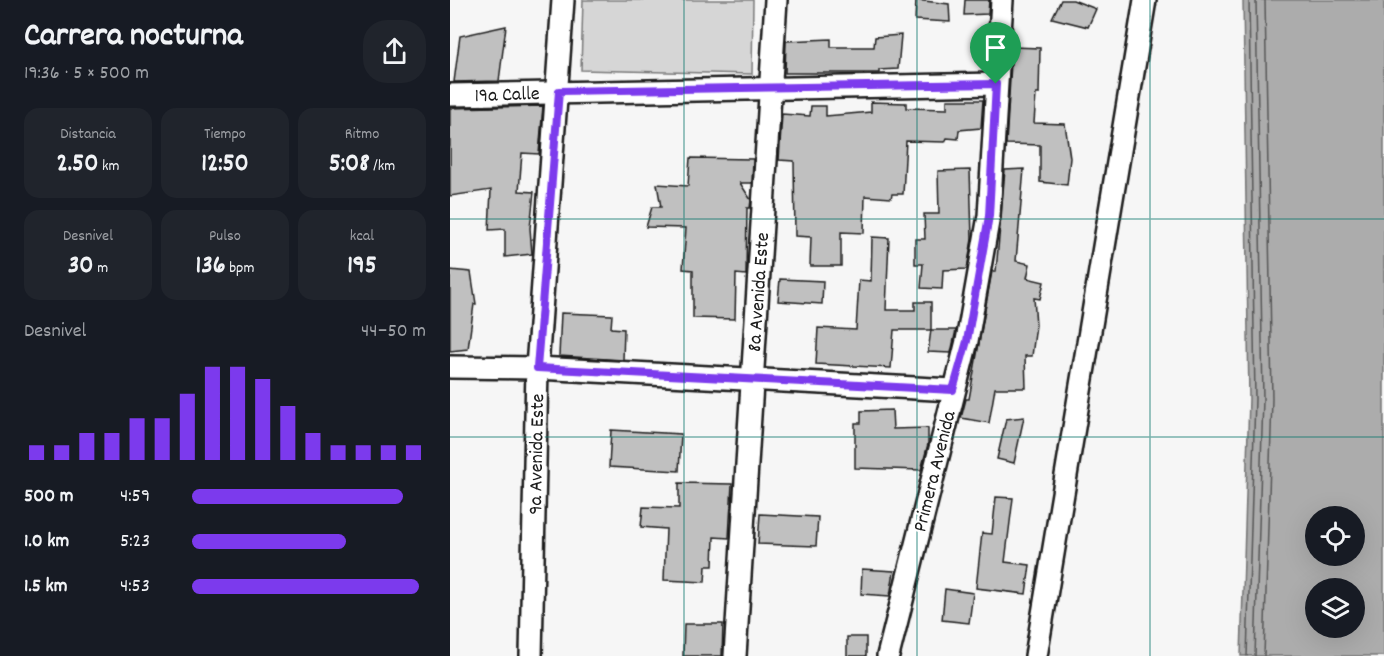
<!DOCTYPE html>
<html lang="es">
<meta charset="utf-8">
<style>
:root{--surface:#171b24;--page:#20242c;--text:#f1f3f6;--muted:#9ea1a6;--accent:#7c3aed}
body{margin:0;font-family:Dekko,sans-serif;background:var(--page);color:var(--text);height:100vh;display:flex;flex-direction:column;font-size:22px;white-space:nowrap}
*{box-sizing:border-box;margin:0}
p{font-size:20px;color:var(--muted)}
.icon{flex:none;width:33px;height:33px;fill:none;stroke:currentColor;stroke-width:2;stroke-linecap:round;stroke-linejoin:round}
.map{position:relative;flex:1;overflow:hidden}
.side{display:flex;flex-direction:column;background:var(--surface);width:450px}
.side>*{flex:none}
.fabs{position:absolute;left:855px;top:506px;display:grid;gap:12px}
.fabs a{display:grid;place-items:center;width:60px;height:60px;border-radius:50%;background:var(--surface);box-shadow:0 6px 24px #0002;font-size:30px}
.pin{position:absolute;display:grid;place-items:center;width:51px;height:51px;color:#fff;margin:-62px -26px;border-radius:50% 50% 50% 0;rotate:-45deg;box-shadow:0 0 6px #0007}
.pin .icon{rotate:45deg}
.round{display:grid;place-items:center;flex:none;width:63px;height:63px;border-radius:24px;background:var(--page)}
.headline{display:flex;align-items:center;justify-content:space-between;height:102px;padding:0 24px}
h1{font-size:33px;font-weight:700;line-height:45px}
.metrics{display:grid;grid-template-columns:repeat(3,1fr);gap:9px;height:102px;padding:6px 24px}
.metrics div{display:grid;align-content:center;border-radius:15px;background:var(--page);text-align:center}
.metrics b{font-size:26px;font-weight:700}
.metrics small{font-size:16px;font-weight:400}
.metrics p{font-size:16px}
.chart{height:168px;padding:12px 24px}
.chart p{display:flex;justify-content:space-between}
.chart svg{width:100%;height:108px;margin-top:6px;stroke:var(--accent);stroke-width:6}
ul{padding:0 24px;list-style:none;font-size:20px}
li{display:grid;grid-template-columns:96px 72px 1fr;align-items:center;height:45px}
li i{height:15px;border-radius:8px;background:var(--accent)}
main{display:flex;flex:1;min-height:0}
.map>svg:first-child{display:block}
</style>
<main>
<section class="side">
<div class="headline"><div><h1>Carrera nocturna</h1><p>19:36 · 5 × 500 m</p></div><a class="round"><svg class="icon" aria-label="share" viewBox="0 0 24 24"><path d="M12 15V3M7 8l5-5 5 5M5 13v7h14v-7"/></svg></a></div>
<div class="metrics">
<div><p>Distancia</p><b>2.50<small> km</small></b></div>
<div><p>Tiempo</p><b>12:50</b></div>
<div><p>Ritmo</p><b>5:08<small> /km</small></b></div>
</div>
<div class="metrics">
<div><p>Desnivel</p><b>30<small> m</small></b></div>
<div><p>Pulso</p><b>136<small> bpm</small></b></div>
<div><p>kcal</p><b>195</b></div>
</div>
<div class="chart"><p><span>Desnivel</span>44–50 m</p>
<svg viewBox="0 0 160 44" preserveAspectRatio="none"><path d="M5 44V38M15 44V38M25 44V33M35 44V33M45 44V27M55 44V27M65 44V17M75 44V6M85 44V6M95 44V11M105 44V22M115 44V33M125 44V38M135 44V38M145 44V38M155 44V38"/></svg>
</div>
<ul>
<li><b>500 m</b>4:59<i style="width:90%"></i></li>
<li><b>1.0 km</b>5:23<i style="width:66%"></i></li>
<li><b>1.5 km</b>4:53<i style="width:97%"></i></li>
</ul>
</section>
<div class="map">
<svg width="934" height="656" viewBox="0 0 934 656">
<rect width="100%" height="100%" fill="#f6f6f6"/>
<filter id="ink" filterUnits="userSpaceOnUse"><feTurbulence type="fractalNoise" baseFrequency=".0167" numOctaves="2"/><feDisplacementMap in="SourceGraphic" scale="12" xChannelSelector="R" yChannelSelector="G"/><feConvolveMatrix kernelMatrix="1 2 1 2 8 2 1 2 1" color-interpolation-filters="sRGB"/></filter>
<g filter="url(#ink)">
<polygon fill="#d6d6d6" stroke="#797979" stroke-width="1.5" points="133,0 303,0 302,74 131,70"/>
<path fill="#acacac" stroke="#727272" stroke-width="1.5" fill-rule="evenodd" d="M793,0H934V656H791L799,399ZM866,516H904V555H866ZM866,588H904V627H866Z"/>
<g fill="none" stroke-linecap="round" stroke-linejoin="round">
<g stroke="#565656" stroke-width="1.5">
<polyline points="797,656 805,399 799,0"/>
<polyline points="805,656 813,399 806,0"/>
<polyline points="814,656 822,399 815,0"/>
</g>
</g>
<g fill="#c0c0c0" stroke="#1c1c1c" stroke-width="1.5">
<polygon points="466,0 499,4 500,22 465,20"/>
<polygon points="515,0 539,0 538,14 514,15"/>
<polygon points="611,0 623,0 646,9 638,27 602,18"/>
<polygon points="56,26 49,81 4,82 10,36"/>
<polygon points="451,35 448,69 429,70 429,73 335,73 336,41 381,39 381,47 424,47 425,37"/>
<polygon points="562,47 590,48 589,94 586,94 584,123 615,124 620,158 617,185 590,182 590,145 556,144"/>
<polygon points="497,100 533,100 531,128 509,130 508,139 497,138 495,142 456,141 453,194 442,194 441,198 415,196 414,233 391,232 391,266 360,266 361,237 345,236 344,161 329,160 332,114 360,116 361,106 376,106 376,116 421,112 421,102 456,103 456,108 497,109"/>
<polygon points="93,106 89,154 72,153 69,191 84,192 80,228 82,254 55,257 55,229 39,230 41,190 0,196 0,108"/>
<polygon points="240,158 303,159 302,183 290,183 301,200 300,208 297,208 296,275 286,274 285,319 243,318 243,270 233,269 236,228 196,227 202,207 211,207 207,184 238,186"/>
<polygon points="574,169 566,261 580,264 577,278 594,282 590,299 584,298 586,325 582,356 575,356 576,388 545,388 539,423 511,418 516,399 519,399 542,271 546,271 555,170"/>
<polygon points="520,170 522,239 517,269 493,270 492,289 471,288 473,264 465,264 465,239 475,239 474,214 489,214 488,171"/>
<polygon points="422,237 439,238 436,310 465,310 465,302 481,302 481,330 444,330 441,368 366,364 368,328 406,330 409,280 421,281"/>
<polygon points="0,270 21,272 26,304 24,304 18,349 0,351"/>
<polygon points="330,279 373,281 372,304 328,301"/>
<polygon points="111,313 162,315 161,328 174,329 173,360 109,356"/>
<polygon points="481,330 506,330 501,353 478,352"/>
<polygon points="442,410 443,429 478,428 478,444 471,470 405,468 405,423 411,423 411,411"/>
<polygon points="574,417 564,463 547,459 556,419"/>
<polygon points="161,430 231,434 229,471 159,467"/>
<polygon points="229,483 282,484 279,538 264,537 263,566 256,566 255,582 214,580 216,529 191,527 193,507 229,508"/>
<polygon points="546,497 563,498 555,562 580,565 576,594 526,588 532,533 542,534"/>
<polygon points="310,514 368,517 366,546 308,544"/>
<polygon points="412,569 444,571 440,596 411,594"/>
<polygon points="495,589 523,593 519,623 492,620"/>
<polygon points="234,624 273,624 272,656 233,656"/>
<rect x="397" y="637" width="19" height="19"/>
</g>
<g fill="none" stroke-linecap="round" stroke-linejoin="round">
<defs>
<g id="minor">
<polyline points="0,95 546,84"/>
<polyline points="0,367 87,368 503,390"/>
<polyline points="81,656 87,368 113,0"/>
<polyline points="285,656 326,0"/>
<polyline points="438,656 517,341 539,216 552,0"/>
<polyline points="586,656 695,0"/>
</g>
</defs>
<use href="#minor" stroke="#1c1c1c" stroke-width="26"/>
<use href="#minor" stroke="#fff" stroke-width="21"/>
</g>
</g>
<g fill="none" stroke-linecap="round" stroke-linejoin="round" filter="url(#ink)">
<defs>
<polygon id="route" points="546,84 539,216 517,341 503,390 87,368 109,91"/>
</defs>
<use href="#route" stroke="#fff" stroke-width="12"/>
<use href="#route" stroke="#7c3aed" stroke-width="8"/>
</g>
<path fill="none" stroke="#0f766e" stroke-width="1.5" stroke-opacity="0.55" d="M234,0V656M467,0V656M700,0V656M0,219H934M0,437H934"/>
<g text-anchor="middle" stroke-width="4.5" stroke-linejoin="round" paint-order="stroke">
<g font-size="20" fill="#1c1c1c" stroke="#fff">
<text transform="translate(57 93) rotate(-2)" y="7">19a Calle</text>
<text transform="translate(307 292) rotate(-86)" y="7">8a Avenida Este</text>
<text transform="translate(85 454) rotate(-89)" y="7">9a Avenida Este</text>
<text transform="translate(483 471) rotate(-76)" y="7">Primera Avenida</text>
</g>
</g>
</svg>
<div class="fabs">
<a><svg class="icon" aria-label="locate" viewBox="0 0 24 24"><circle cx="12" cy="12" r="6"/><path d="M12 2v4M12 18v4M2 12h4M18 12h4"/></svg></a>
<a><svg class="icon" aria-label="layers" viewBox="0 0 24 24"><path d="M12 4l9 5-9 5-9-5zM3 14l9 5 9-5"/></svg></a>
</div>
<div class="pin" style="left:546px;top:84px;background:#1e9e55"><svg class="icon" aria-label="arrive" viewBox="0 0 24 24"><path d="M6 21V4h12l-3 4 3 4H6"/></svg></div>
</div>
</main>
